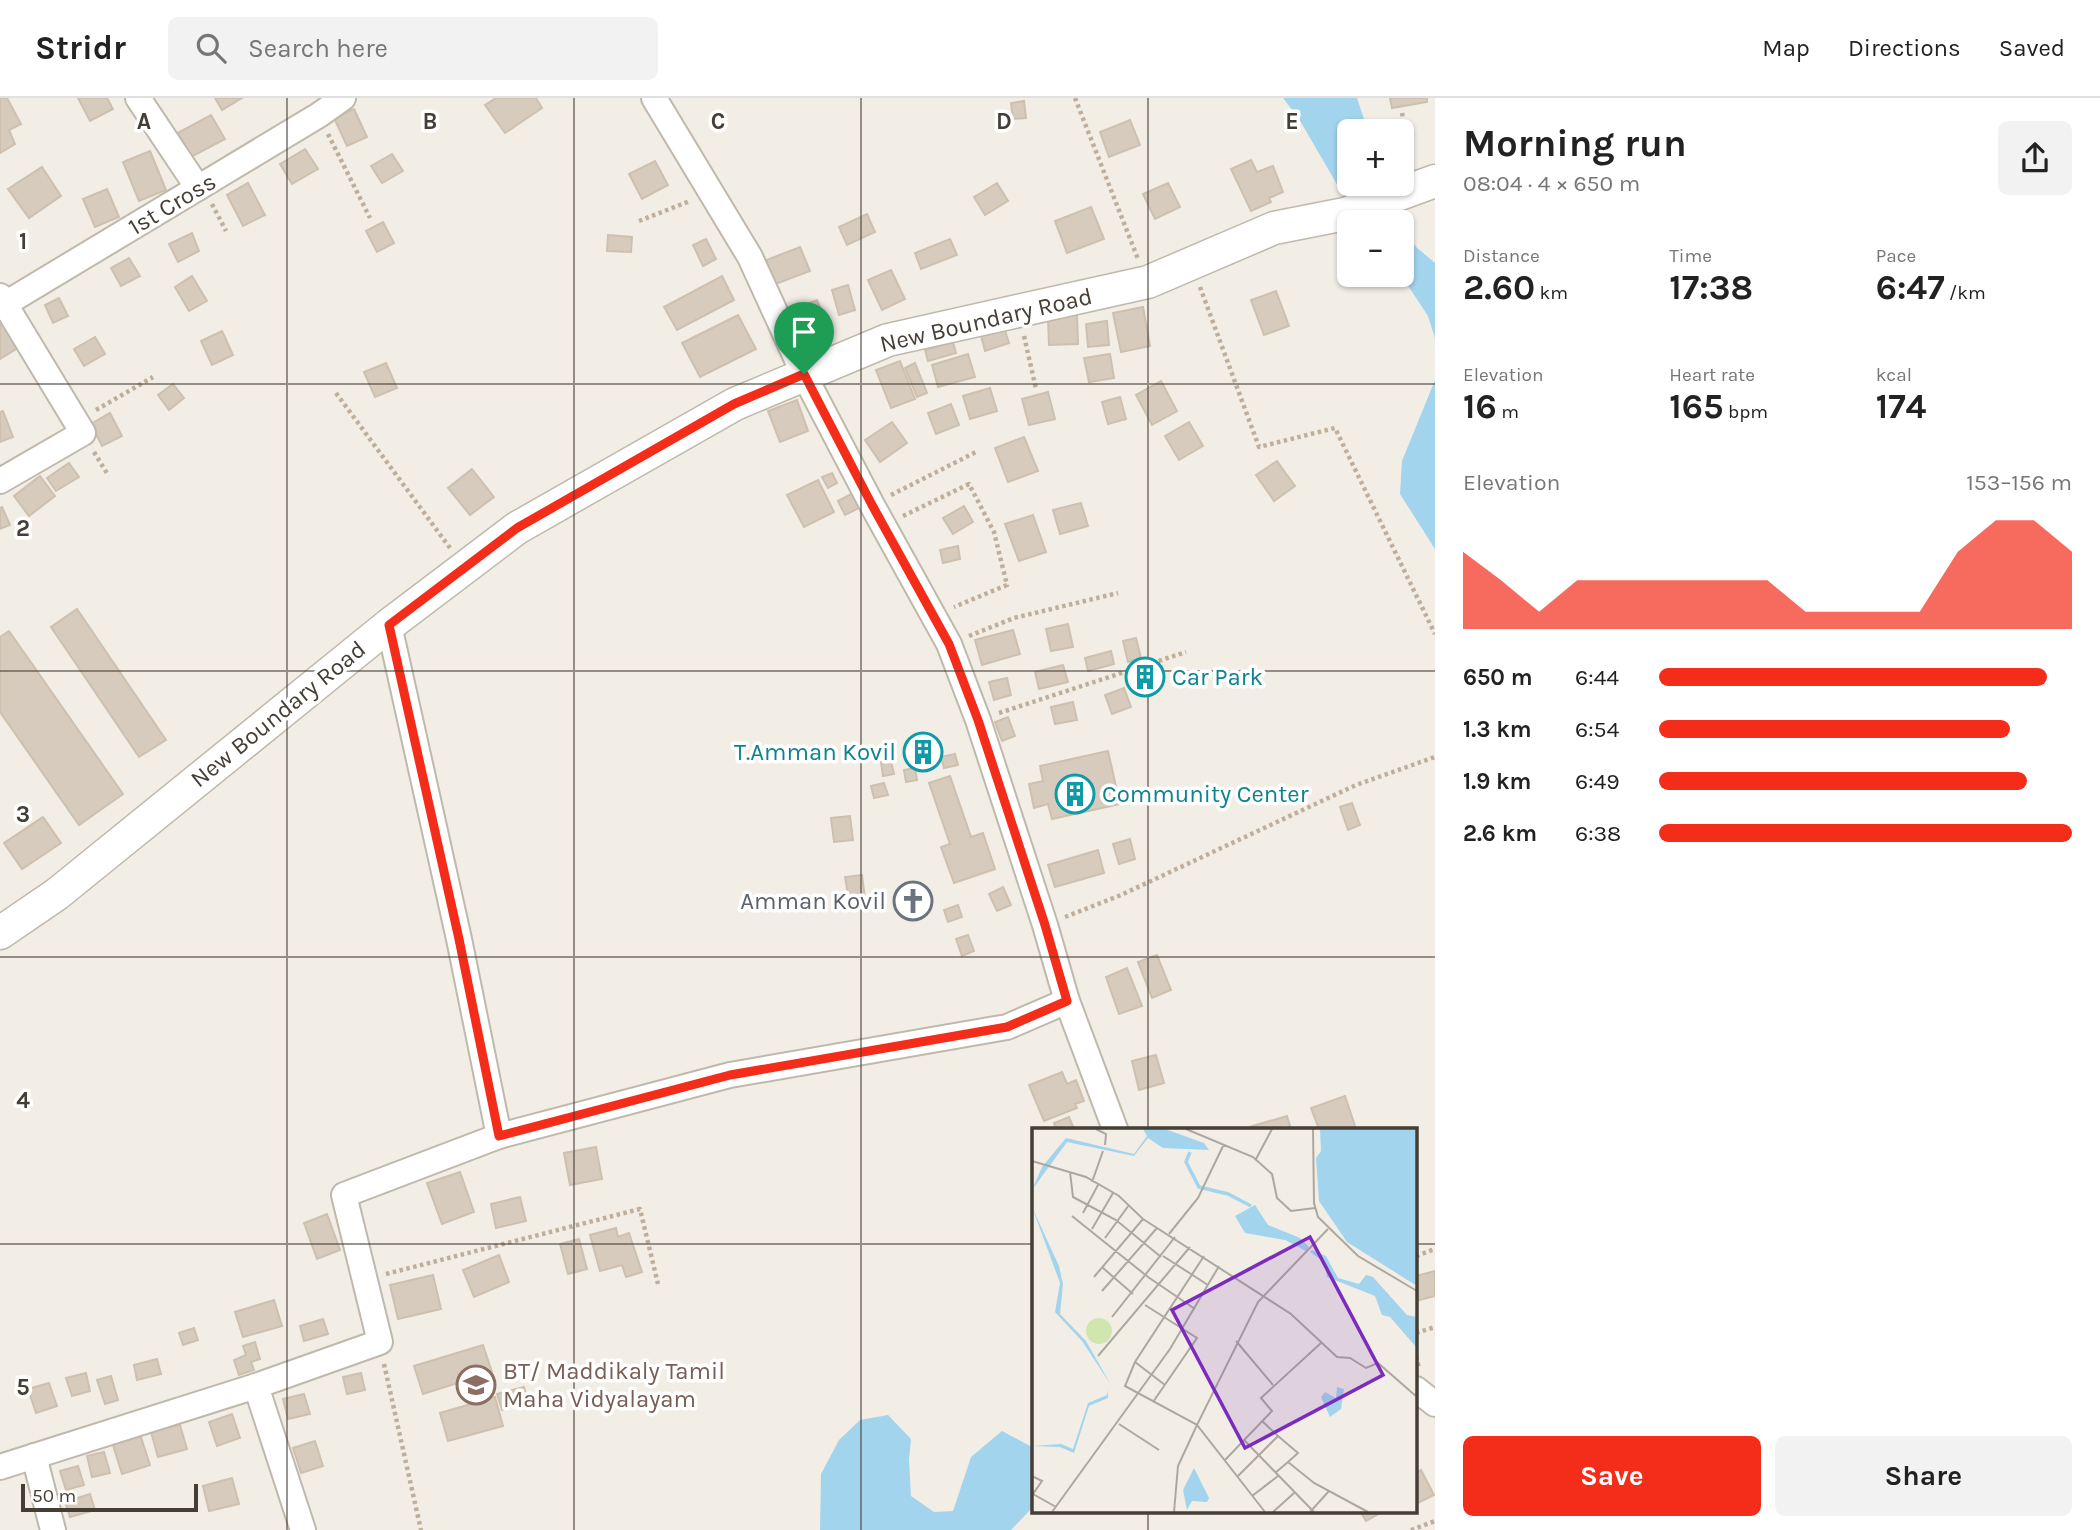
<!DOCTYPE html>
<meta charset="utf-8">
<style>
:root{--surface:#fff;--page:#f2f2f2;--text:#222;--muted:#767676;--line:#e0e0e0;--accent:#f42d1b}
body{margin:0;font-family:Karla,sans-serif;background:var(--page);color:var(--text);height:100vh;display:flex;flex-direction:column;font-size:26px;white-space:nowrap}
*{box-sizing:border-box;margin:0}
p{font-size:23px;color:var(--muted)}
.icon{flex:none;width:38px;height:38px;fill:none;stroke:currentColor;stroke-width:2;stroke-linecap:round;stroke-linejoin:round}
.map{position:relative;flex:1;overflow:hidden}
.side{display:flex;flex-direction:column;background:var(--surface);width:665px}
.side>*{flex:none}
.controls{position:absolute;left:1337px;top:21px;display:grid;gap:14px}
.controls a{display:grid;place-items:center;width:77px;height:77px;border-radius:10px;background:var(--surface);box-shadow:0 2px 5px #0004;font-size:35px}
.scale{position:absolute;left:21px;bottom:18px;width:177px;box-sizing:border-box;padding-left:7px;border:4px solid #453e35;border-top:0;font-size:19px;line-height:24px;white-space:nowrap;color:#453e35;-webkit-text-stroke:5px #fff;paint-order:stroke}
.pin{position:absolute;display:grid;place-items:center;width:60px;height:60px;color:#fff;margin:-72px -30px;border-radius:50% 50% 50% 0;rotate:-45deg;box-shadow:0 0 7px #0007}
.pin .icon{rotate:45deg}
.round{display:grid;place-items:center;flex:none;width:74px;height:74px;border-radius:10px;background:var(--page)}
.head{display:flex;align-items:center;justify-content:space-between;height:119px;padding:0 28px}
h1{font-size:38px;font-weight:700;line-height:52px}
.figures{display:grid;grid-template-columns:repeat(3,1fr);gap:10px;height:119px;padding:7px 28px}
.figures div{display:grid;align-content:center}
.figures b{font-size:35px;font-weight:700}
.figures small{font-size:19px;font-weight:400}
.figures p{font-size:19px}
.chart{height:196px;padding:14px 28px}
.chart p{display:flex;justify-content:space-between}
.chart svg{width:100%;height:126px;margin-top:7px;fill:var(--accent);opacity:.7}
.button{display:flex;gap:14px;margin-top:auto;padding:14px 28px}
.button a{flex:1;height:80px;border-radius:10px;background:var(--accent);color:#fff;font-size:28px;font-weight:700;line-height:80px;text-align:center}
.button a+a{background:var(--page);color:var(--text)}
ul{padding:0 28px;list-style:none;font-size:23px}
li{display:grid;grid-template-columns:112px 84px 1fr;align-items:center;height:52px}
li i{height:18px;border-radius:9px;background:var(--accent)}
header{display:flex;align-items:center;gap:42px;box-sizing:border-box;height:98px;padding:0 35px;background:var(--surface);border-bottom:2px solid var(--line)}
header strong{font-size:33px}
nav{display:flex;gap:38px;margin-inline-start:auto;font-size:24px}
.search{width:490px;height:63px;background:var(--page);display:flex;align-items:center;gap:18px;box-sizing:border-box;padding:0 24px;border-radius:10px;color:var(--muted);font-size:26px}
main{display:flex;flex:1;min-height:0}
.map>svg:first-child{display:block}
</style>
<header>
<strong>Stridr</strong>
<div class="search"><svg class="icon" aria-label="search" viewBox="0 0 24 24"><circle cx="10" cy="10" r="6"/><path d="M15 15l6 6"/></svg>Search here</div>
<nav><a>Map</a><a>Directions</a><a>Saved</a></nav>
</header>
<main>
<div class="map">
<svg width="1435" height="1432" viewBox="0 0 1435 1432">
<rect width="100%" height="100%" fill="#f2eee6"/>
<g fill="#a3d4ee">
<polygon points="1283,0 1357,0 1368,33 1349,33 1349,86 1367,86 1342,95 1299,21"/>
<polygon points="1395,112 1416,149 1435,165 1435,240 1428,218 1401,177 1402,124 1369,124"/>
<polygon points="1435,282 1435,451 1400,396 1402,363"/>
<polygon points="888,1317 911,1341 909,1362 911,1398 934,1414 953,1413 971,1359 1002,1333 1034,1350 1034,1408 1011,1432 820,1432 821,1376 839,1342 860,1322"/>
</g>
<g fill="#d7cbbe" stroke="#cec0af" stroke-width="2">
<polygon points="0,0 7,0 21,26 9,32 15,46 0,55"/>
<polygon points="78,0 107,0 113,11 90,23"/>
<polygon points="215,0 242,0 222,12"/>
<polygon points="496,0 536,0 542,10 505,35 485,7"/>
<polygon points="1390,0 1427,0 1427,4 1392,10"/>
<polygon points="1024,3 1026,20 1013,21 1011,5"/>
<polygon points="354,11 367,39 347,48 334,20"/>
<polygon points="211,17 225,41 189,60 176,36"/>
<polygon points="1130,22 1140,47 1109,59 1100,34"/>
<polygon points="305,51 318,71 292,86 280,66"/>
<polygon points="150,53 166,92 139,103 123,64"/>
<polygon points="392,56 403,73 382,85 371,68"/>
<polygon points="1251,62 1257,74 1273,68 1283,94 1269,100 1271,104 1251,113 1231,71"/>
<polygon points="655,63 668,87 642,101 629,76"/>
<polygon points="42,69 61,98 29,120 8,91"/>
<polygon points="248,85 265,117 243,128 227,97"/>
<polygon points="997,85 1008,103 985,117 974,99"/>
<polygon points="1168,85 1180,109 1155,121 1143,96"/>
<polygon points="107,91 119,119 95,129 83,101"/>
<polygon points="1091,109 1104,141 1067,155 1055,123"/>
<polygon points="867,116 875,134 847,147 839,129"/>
<polygon points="383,124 394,145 377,154 366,133"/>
<polygon points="192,135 199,153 178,164 169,146"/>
<polygon points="608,137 632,139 631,154 607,153"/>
<polygon points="706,141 716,161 703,168 693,147"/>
<polygon points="950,141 957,157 921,171 915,155"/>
<polygon points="800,149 810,173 773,187 764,163"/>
<polygon points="129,160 140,178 121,188 111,170"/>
<polygon points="891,172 905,201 882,212 868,182"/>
<polygon points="192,178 207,203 189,213 175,189"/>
<polygon points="722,178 734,202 677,232 664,209"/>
<polygon points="848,187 855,212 839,217 832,192"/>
<polygon points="1276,193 1289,228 1264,237 1251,202"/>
<polygon points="59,200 68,218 53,225 45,207"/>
<polygon points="817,202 827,227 807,235 797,210"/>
<polygon points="1143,209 1150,248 1121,254 1113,215"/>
<polygon points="738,217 756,251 700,279 682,245"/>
<polygon points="1077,217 1078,246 1049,247 1048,219"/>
<polygon points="5,223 21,248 0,261 0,227"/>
<polygon points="1002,223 1009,245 985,253 979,230"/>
<polygon points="1107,223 1109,247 1088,249 1086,226"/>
<polygon points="222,233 233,257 212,267 201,243"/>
<polygon points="95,239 105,256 84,268 74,251"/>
<polygon points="953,244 956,255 928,263 925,252"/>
<polygon points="968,256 975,279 938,289 932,267"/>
<polygon points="1110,256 1114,280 1089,284 1084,260"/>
<polygon points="900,263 915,301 891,310 876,272"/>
<polygon points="386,265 397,290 375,299 364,274"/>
<polygon points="915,265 927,295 917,299 905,270"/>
<polygon points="1161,283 1177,313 1152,327 1136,297"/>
<polygon points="173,286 184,300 169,312 158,297"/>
<polygon points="990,290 997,313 970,321 963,298"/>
<polygon points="1048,294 1055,321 1029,327 1022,301"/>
<polygon points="1120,299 1126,321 1108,326 1102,304"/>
<polygon points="797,302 808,333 780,344 768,313"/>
<polygon points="951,306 959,327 936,336 928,315"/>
<polygon points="3,313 13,339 0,344 0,314"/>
<polygon points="110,315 122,338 102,348 91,326"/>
<polygon points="892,324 907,345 880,364 865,342"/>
<polygon points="1189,324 1203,348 1179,362 1165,338"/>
<polygon points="1024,339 1038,373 1008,384 995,350"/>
<polygon points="1277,363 1295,388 1274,403 1256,377"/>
<polygon points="69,365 79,379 56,393 47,380"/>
<polygon points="472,371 494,399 470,417 448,390"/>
<polygon points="832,375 837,385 828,390 822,379"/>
<polygon points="40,378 55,398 29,418 14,398"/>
<polygon points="818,382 834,414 804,429 787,397"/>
<polygon points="855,394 863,408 845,417 838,403"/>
<polygon points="1081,405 1088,428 1060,436 1053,412"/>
<polygon points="964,408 973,424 953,436 943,420"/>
<polygon points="2,409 10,427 0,431 0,410"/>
<polygon points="1033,417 1046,454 1019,463 1005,426"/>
<polygon points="958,448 960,461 943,465 940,452"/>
<polygon points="77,511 166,642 139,659 51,529"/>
<polygon points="1068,526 1073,549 1051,553 1046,531"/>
<polygon points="1013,532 1020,556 982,567 975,542"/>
<polygon points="9,533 123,696 79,727 0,614 0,539"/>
<polygon points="1136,540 1141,560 1128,564 1123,543"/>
<polygon points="1111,553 1114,566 1088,573 1085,560"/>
<polygon points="1063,567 1068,584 1039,591 1035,574"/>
<polygon points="1152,569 1157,583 1139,589 1134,575"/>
<polygon points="1007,580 1011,597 994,602 989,584"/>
<polygon points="1124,590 1131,609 1112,616 1105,597"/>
<polygon points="1073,604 1077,622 1055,626 1051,609"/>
<polygon points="1008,619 1015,638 1002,643 995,624"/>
<polygon points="927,646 932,658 920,662 915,650"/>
<polygon points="1108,653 1120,706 1052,721 1048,706 1034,710 1029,686 1043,683 1040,668"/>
<polygon points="955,656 958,667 944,670 941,659"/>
<polygon points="891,663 894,676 883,678 881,664"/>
<polygon points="915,670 917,682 906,684 904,672"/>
<polygon points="950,678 971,739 983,735 995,771 954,785 941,749 950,746 929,685"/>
<polygon points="884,685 888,697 874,700 871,688"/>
<polygon points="1352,705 1360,727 1348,732 1340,709"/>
<polygon points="850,718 853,742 834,744 831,720"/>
<polygon points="43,719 61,745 22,771 4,745"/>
<polygon points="1130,741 1135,761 1119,766 1113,746"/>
<polygon points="1098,752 1104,775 1055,789 1048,767"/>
<polygon points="862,777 865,800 849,802 845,779"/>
<polygon points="1003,789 1011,807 997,813 989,796"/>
<polygon points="958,807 962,819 948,824 944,812"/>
<polygon points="968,837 974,853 962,858 956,841"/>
<polygon points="1157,857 1171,892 1152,900 1138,864"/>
<polygon points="1127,870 1142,908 1119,916 1106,879"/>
<polygon points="1156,957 1164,985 1139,992 1132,963"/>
<polygon points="1062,974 1067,986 1076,982 1084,1003 1075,1006 1077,1010 1044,1023 1029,987"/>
<polygon points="1345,998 1356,1031 1319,1031 1311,1010"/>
<polygon points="1287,1018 1291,1031 1249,1031 1249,1029"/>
<polygon points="1069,1019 1074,1031 1056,1031 1054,1025"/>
<polygon points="596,1049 602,1081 570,1087 564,1055"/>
<polygon points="460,1074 474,1114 442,1126 427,1085"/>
<polygon points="520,1099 526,1123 496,1130 491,1106"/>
<polygon points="327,1116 340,1152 317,1161 304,1125"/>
<polygon points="616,1130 618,1139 629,1135 642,1174 626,1179 622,1167 600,1173 590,1137"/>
<polygon points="579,1141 587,1171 568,1176 560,1146"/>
<polygon points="499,1157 509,1184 474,1199 463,1172"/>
<polygon points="1435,1173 1435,1198 1416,1203 1416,1178"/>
<polygon points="433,1177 441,1211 398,1221 390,1187"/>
<polygon points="274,1202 282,1228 243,1239 235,1214"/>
<polygon points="323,1221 328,1236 304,1243 300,1228"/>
<polygon points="194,1230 198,1242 183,1247 179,1235"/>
<polygon points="255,1244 260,1261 251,1264 254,1272 239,1277 234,1262 246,1257 243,1248"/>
<polygon points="483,1247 492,1274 423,1296 414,1268"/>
<polygon points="157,1261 161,1276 137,1282 134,1267"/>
<polygon points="86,1275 90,1293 72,1298 66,1280"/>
<polygon points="361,1275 365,1292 347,1296 343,1279"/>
<polygon points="111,1278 118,1302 105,1306 97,1282"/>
<polygon points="49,1285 57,1308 36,1315 28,1291"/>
<polygon points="524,1289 528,1304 502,1312 497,1296"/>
<polygon points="304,1296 310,1316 288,1321 283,1301"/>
<polygon points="495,1299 503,1328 448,1343 440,1315"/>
<polygon points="232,1316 240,1340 217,1348 209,1324"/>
<polygon points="180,1327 187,1351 158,1359 151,1334"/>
<polygon points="140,1336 150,1367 122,1376 112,1344"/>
<polygon points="315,1343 323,1368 301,1375 293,1350"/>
<polygon points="104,1354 110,1375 92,1379 87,1358"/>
<polygon points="78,1368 84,1387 66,1392 60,1373"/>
<polygon points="1421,1372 1434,1397 1416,1406 1416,1375"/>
<polygon points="232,1380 239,1406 209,1413 203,1388"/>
<polygon points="90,1396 95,1412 70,1419 65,1404"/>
<polygon points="1360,1413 1384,1413 1366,1423"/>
</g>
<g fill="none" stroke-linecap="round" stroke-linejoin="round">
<defs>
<g id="minor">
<polyline points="138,0 198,90"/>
<polyline points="654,0 750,159 804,277 872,407 949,546 978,622 1045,827 1067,903 1115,1031"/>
<polyline points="0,198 83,335 0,383"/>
<polyline points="0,209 319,17 343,0"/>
<polyline points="389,527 459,841 499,1038"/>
<polyline points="256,1288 303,1432"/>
<polyline points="1416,1291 1435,1306"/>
<polyline points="34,1358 53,1432"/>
<polyline points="0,1369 256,1288 380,1244 344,1097 499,1038 730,977 1007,929 1067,903"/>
</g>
<polyline id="tertiary" points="0,835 57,796 389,527 517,430 735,306 888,242 1148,184 1274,130 1345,116 1435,83"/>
</defs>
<use href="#minor" stroke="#c0b8ab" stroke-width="28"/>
<use href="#tertiary" stroke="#c0b8ab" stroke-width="35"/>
<g stroke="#bfaf9a" stroke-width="4.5" stroke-dasharray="3.5 3.5" stroke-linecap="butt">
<polyline points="1075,0 1138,161"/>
<polyline points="1402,15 1411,65"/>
<polyline points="328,36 370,120"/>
<polyline points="212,106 226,133"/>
<polyline points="639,123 690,103"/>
<polyline points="1200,189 1259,349 1335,330 1435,536"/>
<polyline points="1024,238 1036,291"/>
<polyline points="336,295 450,450"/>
<polyline points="96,312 153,279"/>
<polyline points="94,354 108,377"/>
<polyline points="891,397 978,353"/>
<polyline points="903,418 969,386 994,434 1007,487 954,509"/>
<polyline points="969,538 1014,520 1118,495"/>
<polyline points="999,615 1186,554"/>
<polyline points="1065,819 1121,797 1356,687 1435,659"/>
<polyline points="1416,1158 1435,1151"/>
<polyline points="386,1176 640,1111 658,1186"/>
<polyline points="1416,1235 1435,1229"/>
<polyline points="1416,1258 1419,1270"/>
<polyline points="384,1266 421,1432"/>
<polyline points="1411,1432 1435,1423"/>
</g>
<use href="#minor" stroke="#fff" stroke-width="24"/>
<use href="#tertiary" stroke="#fff" stroke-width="32"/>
</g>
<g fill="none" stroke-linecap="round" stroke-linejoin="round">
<defs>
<polygon id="route" points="804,276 872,407 949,546 978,622 1045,827 1067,903 1007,929 730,977 499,1038 459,841 389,527 517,430 734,306"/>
</defs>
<use href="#route" stroke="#fff" stroke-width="14"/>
<use href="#route" stroke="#f42d1b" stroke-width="9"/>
</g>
<path fill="none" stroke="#453e35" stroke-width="2" stroke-opacity="0.55" d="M287,0V1432M574,0V1432M861,0V1432M1148,0V1031M0,286H1435M0,573H1435M0,859H1435M0,1146H1034M1416,1146H1435M1148,1413V1432"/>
<defs>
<symbol id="building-ring" viewBox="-11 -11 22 22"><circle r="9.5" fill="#fff" stroke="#0f9aa8" stroke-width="1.5"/><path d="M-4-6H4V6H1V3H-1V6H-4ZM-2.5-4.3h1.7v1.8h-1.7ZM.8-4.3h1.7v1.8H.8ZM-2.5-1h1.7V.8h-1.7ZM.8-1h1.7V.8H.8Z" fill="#0f9aa8"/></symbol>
<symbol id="church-ring" viewBox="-11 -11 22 22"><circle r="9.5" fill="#fff" stroke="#6b7280" stroke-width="1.5"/><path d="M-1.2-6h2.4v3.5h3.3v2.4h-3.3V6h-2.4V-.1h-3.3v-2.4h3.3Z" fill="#6b7280"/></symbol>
<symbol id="school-ring" viewBox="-11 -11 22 22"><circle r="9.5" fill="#fff" stroke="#8d6e63" stroke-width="1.5"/><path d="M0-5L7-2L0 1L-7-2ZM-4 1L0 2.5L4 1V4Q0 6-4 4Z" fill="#8d6e63"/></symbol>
</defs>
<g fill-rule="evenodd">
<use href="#building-ring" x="1123" y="557" width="44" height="44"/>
<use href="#building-ring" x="901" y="632" width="44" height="44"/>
<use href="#building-ring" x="1053" y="674" width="44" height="44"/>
<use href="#church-ring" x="891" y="781" width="44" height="44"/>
<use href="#school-ring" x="454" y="1265" width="44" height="44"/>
</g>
<g text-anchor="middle" stroke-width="7" stroke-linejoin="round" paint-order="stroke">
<g font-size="24" fill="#453e35" stroke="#fff">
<text transform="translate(172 106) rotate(-31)" y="8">1st Cross</text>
<text transform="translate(986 222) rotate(-13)" y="8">New Boundary Road</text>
<text transform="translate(278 616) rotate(-39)" y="8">New Boundary Road</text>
</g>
<g font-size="24" fill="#0d838f" stroke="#fff" text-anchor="start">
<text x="1172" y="587">Car Park</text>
<text x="896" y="662" text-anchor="end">T.Amman Kovil</text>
<text x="1102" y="704">Community Center</text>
</g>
<g font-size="24" fill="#5b616d" stroke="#fff" text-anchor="end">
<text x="886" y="811">Amman Kovil</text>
</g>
<g font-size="24" fill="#785e54" stroke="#fff" text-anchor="start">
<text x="503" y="1281">BT/ Maddikaly Tamil<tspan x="503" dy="28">Maha Vidyalayam</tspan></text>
</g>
</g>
<g transform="translate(1032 1030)">
<rect width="385" height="385" fill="#f2eee6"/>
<path d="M54 203a13 13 0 1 1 26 0a13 13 0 1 1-26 0Z" fill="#d1e6af"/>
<path d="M111,1H133L172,15L177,22L131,20L116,10L102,28L35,14L0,62L10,39L34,10L102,26L115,8ZM288,1H385V158L315,114L287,73L284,30L289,23ZM223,77L236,97L268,110L277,119L274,123L253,112L213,105L203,88ZM0,79L27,138L31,156L28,186L54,213L79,257L50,213L23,184L28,155ZM280,122L294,128L306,150L327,156L334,147L341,149L375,187L385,189V220L358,189L350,187L343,168L295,149L292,134L278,124ZM305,259L312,261L309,281L298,289L289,269L293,264L304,270ZM76,262V270L57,278L42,325L28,319L0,318L29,316L41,321L56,275L75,267ZM162,340L177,370L175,374L160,373L155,382L151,362Z" fill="#a3d4ee"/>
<path fill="none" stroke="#a3d4ee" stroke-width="3.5" d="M158,24L154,34L167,59L196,66L219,78"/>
<path fill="none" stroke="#ada89f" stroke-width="2" d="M64,1L74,6L73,17M154,1L221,29L240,46L245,70L259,83L283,80M281,1L282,75L286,89L326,128L385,163M224,31L240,1M0,33L54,49L87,68L111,91L259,186L305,229L318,230L334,240L346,235L385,269M38,44L41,69L84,92L129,129M60,54L71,23M51,85L66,57M40,88L116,149L163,181M60,101L81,65M137,106L166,70L192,16M73,110L97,77M131,128L176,157M172,128L103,234L93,258L165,297L226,174L296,101M71,140L101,166M62,149L111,91M70,163L125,100M113,177L165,210L121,274M80,189L143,109M204,213L241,257M66,228L158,119M103,234L133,257M87,296L127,322M246,308L266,325L256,334M212,312L282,384M193,332L240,283L229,270L289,215M243,345L256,334L282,355L336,384M0,348L10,353L1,366L24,379M205,349L246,308L230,293M220,368L246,348M20,384L138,221L187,138M142,384L146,338L165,297L233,384M241,384L262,365M278,384L297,363"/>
<path fill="#7b2cbf" fill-opacity="0.15" stroke="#7b2cbf" stroke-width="3.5" d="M278,109L351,247L213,320L140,182Z"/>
<rect width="385" height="385" fill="none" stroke="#453e35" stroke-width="3.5"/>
</g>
<g font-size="23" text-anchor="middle" font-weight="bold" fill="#453e35" stroke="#fff" stroke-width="7" stroke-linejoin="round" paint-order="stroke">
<text x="144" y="31">A</text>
<text x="430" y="31">B</text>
<text x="718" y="31">C</text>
<text x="1004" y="31">D</text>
<text x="1292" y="31">E</text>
<text x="23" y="151">1</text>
<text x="23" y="438">2</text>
<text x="23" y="724">3</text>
<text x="23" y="1010">4</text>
<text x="23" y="1297">5</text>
</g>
</svg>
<div class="controls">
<a>+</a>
<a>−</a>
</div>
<div class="scale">50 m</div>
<div class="pin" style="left:804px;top:276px;background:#1e9e55"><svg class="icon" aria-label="arrive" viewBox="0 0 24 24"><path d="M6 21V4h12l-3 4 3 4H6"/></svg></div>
</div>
<section class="side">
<div class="head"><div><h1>Morning run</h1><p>08:04 · 4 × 650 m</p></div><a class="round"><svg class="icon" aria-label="share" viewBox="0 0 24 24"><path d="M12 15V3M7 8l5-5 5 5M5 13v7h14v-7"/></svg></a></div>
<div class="figures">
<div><p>Distance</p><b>2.60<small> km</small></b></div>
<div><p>Time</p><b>17:38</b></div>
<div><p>Pace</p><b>6:47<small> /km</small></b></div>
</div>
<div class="figures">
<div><p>Elevation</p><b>16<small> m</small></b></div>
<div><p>Heart rate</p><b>165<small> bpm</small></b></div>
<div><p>kcal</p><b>174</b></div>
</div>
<div class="chart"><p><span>Elevation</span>153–156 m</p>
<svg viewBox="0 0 160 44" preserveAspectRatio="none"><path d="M0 44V17L10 27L20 38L30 27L40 27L50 27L60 27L70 27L80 27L90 38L100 38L110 38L120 38L130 17L140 6L150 6L160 17V44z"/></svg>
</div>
<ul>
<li><b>650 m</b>6:44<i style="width:94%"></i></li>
<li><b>1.3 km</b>6:54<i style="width:85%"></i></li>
<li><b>1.9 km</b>6:49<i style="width:89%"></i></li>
<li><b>2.6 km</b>6:38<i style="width:100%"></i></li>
</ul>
<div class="button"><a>Save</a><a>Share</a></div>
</section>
</main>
